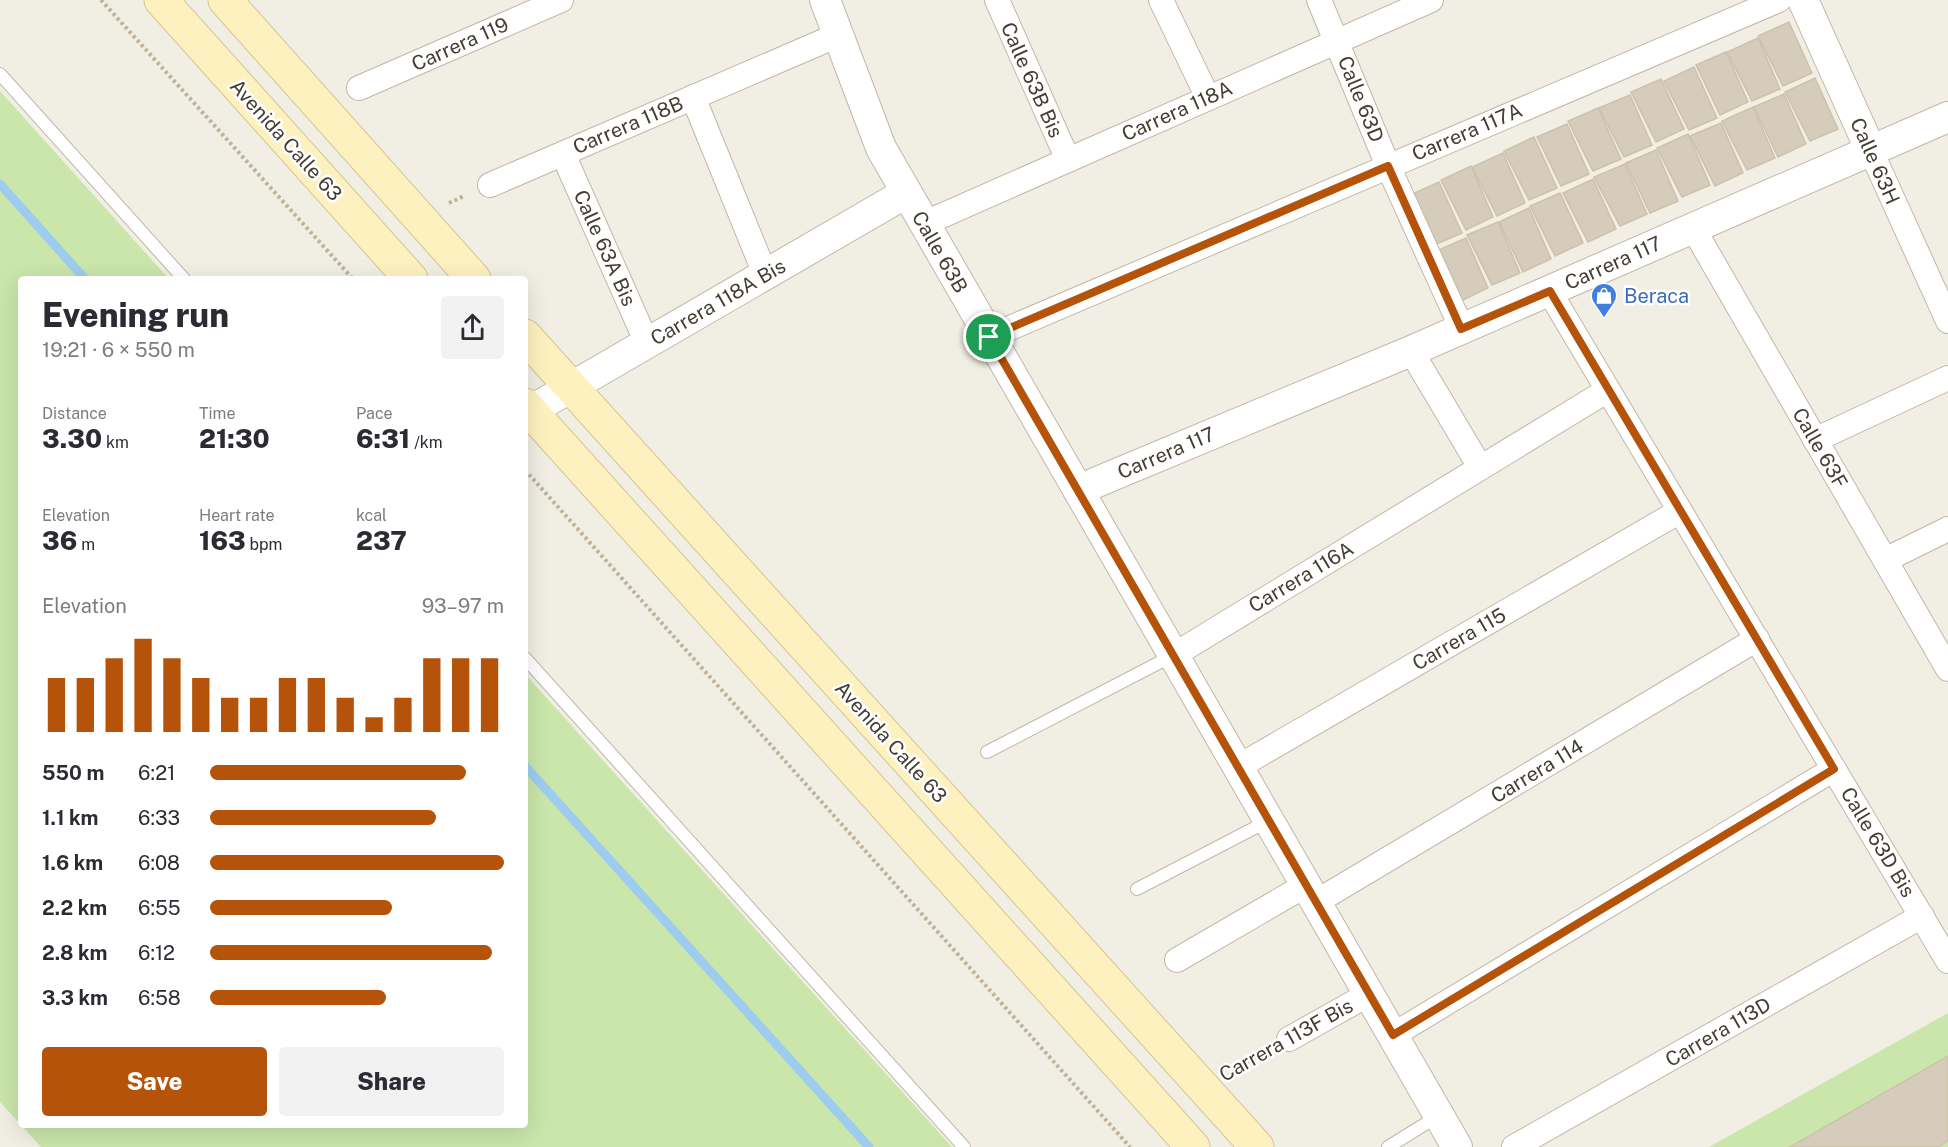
<!DOCTYPE html>
<meta charset="utf-8">
<style>
:root{--surface:#fff;--page:#f2f2f3;--text:#2b2b33;--muted:#7c7c81;--accent:#b45309}
body{margin:0;font-family:"Public Sans",sans-serif;background:var(--page);color:var(--text);height:100vh;display:flex;flex-direction:column;font-size:22px;white-space:nowrap}
*{box-sizing:border-box;margin:0}
p{font-size:20px;color:var(--muted)}
.icon{flex:none;width:33px;height:33px;fill:none;stroke:currentColor;stroke-width:2;stroke-linecap:round;stroke-linejoin:round}
.map{position:relative;flex:1;overflow:hidden}
.side{position:absolute;left:18px;top:276px;width:510px;height:852px;display:flex;flex-direction:column;background:var(--surface);border-radius:6px;box-shadow:0 6px 24px #0002}
.side>*{flex:none}
.pin{position:absolute;display:grid;place-items:center;width:51px;height:51px;color:#fff;margin:-26px;border:3px solid #fff;border-radius:50%;box-shadow:0 2px 6px #0007}
.round{display:grid;place-items:center;flex:none;width:63px;height:63px;border-radius:6px;background:var(--page)}
.headline{display:flex;align-items:center;justify-content:space-between;height:102px;padding:0 24px}
h1{font-size:33px;font-weight:800;line-height:45px}
.figures{display:grid;grid-template-columns:repeat(3,1fr);gap:9px;height:102px;padding:6px 24px}
.figures div{display:grid;align-content:center}
.figures b{font-size:26px;font-weight:800}
.figures small{font-size:16px;font-weight:400}
.figures p{font-size:16px}
.chart{height:168px;padding:12px 24px}
.chart p{display:flex;justify-content:space-between}
.chart svg{width:100%;height:108px;margin-top:6px;stroke:var(--accent);stroke-width:6}
.primary-button{display:flex;gap:12px;margin-top:auto;padding:12px 24px}
.primary-button a{flex:1;height:69px;border-radius:6px;background:var(--accent);color:#fff;font-size:24px;font-weight:800;line-height:69px;text-align:center}
.primary-button a+a{background:var(--page);color:var(--text)}
ul{padding:0 24px;list-style:none;font-size:20px}
li{display:grid;grid-template-columns:96px 72px 1fr;align-items:center;height:45px}
li i{height:15px;border-radius:8px;background:var(--accent)}
.map>svg:first-child{display:block}
</style>
<div class="map">
<svg width="1948" height="1147" viewBox="0 0 1948 1147">
<rect width="100%" height="100%" fill="#f1eee3"/>
<g fill="#cae6ab">
<polygon points="0,91 169,279 21,279 21,1125 0,1102"/>
<polygon points="525,674 952,1147 41,1147 21,1125 525,1125"/>
<polygon points="1948,1013 1948,1147 1709,1147"/>
</g>
<g fill="none" stroke-linecap="round" stroke-linejoin="round">
<g stroke="#9eccef" stroke-width="9">
<polyline points="0,184 85,279"/>
<polyline points="525,766 869,1147"/>
</g>
</g>
<g fill="#d6ccbb" stroke="#cec1ac" stroke-width="1.5">
<polygon points="1789,22 1812,73 1783,86 1758,36"/>
<polygon points="1758,38 1780,89 1752,101 1727,52"/>
<polygon points="1726,52 1748,102 1720,115 1696,65"/>
<polygon points="1694,67 1717,118 1689,130 1664,81"/>
<polygon points="1815,78 1838,129 1810,141 1785,92"/>
<polygon points="1661,79 1684,129 1656,142 1631,92"/>
<polygon points="1784,94 1806,144 1778,157 1754,107"/>
<polygon points="1630,95 1652,145 1624,157 1599,108"/>
<polygon points="1753,107 1775,158 1747,170 1722,121"/>
<polygon points="1598,108 1621,159 1593,171 1568,121"/>
<polygon points="1721,123 1743,173 1715,186 1690,136"/>
<polygon points="1567,124 1589,174 1561,186 1537,137"/>
<polygon points="1688,134 1710,185 1682,197 1657,148"/>
<polygon points="1534,137 1557,188 1529,200 1504,151"/>
<polygon points="1656,150 1678,201 1650,213 1626,163"/>
<polygon points="1503,153 1525,203 1497,216 1472,167"/>
<polygon points="1625,164 1647,214 1620,226 1594,177"/>
<polygon points="1471,166 1493,217 1466,230 1441,180"/>
<polygon points="1593,179 1616,229 1588,242 1563,193"/>
<polygon points="1439,182 1462,233 1434,245 1410,195"/>
<polygon points="1560,193 1583,243 1555,256 1530,206"/>
<polygon points="1529,208 1551,259 1523,272 1499,222"/>
<polygon points="1498,222 1520,273 1492,285 1467,235"/>
<polygon points="1466,238 1488,288 1461,301 1436,251"/>
<polygon points="1948,1056 1948,1141 1938,1147 1790,1147"/>
</g>
<g fill="none" stroke-linecap="round" stroke-linejoin="round">
<defs>
<g id="service">
<polyline points="0,74 184,279"/>
<polyline points="525,658 964,1147"/>
<polyline points="987,752 1172,656"/>
<polyline points="1137,889 1268,821"/>
<polyline points="1388,1147 1438,1116"/>
</g>
<g id="minor">
<polyline points="997,0 1068,160"/>
<polyline points="1161,0 1208,98"/>
<polyline points="1319,0 1388,166 1462,329"/>
<polyline points="359,88 561,0"/>
<polyline points="693,97 765,274"/>
<polyline points="1871,151 1948,321"/>
<polyline points="563,154 647,343"/>
<polyline points="490,185 838,35"/>
<polyline points="923,224 1431,0"/>
<polyline points="1693,228 1948,669"/>
<polyline points="1549,291 1948,961"/>
<polyline points="989,337 1779,0"/>
<polyline points="1411,351 1480,467"/>
<polyline points="1815,440 1948,378"/>
<polyline points="1885,560 1948,529"/>
<polyline points="1174,655 1608,390"/>
<polyline points="1238,767 1680,511"/>
<polyline points="1316,902 1757,639"/>
<polyline points="1177,960 1306,885"/>
<polyline points="1393,1035 1834,769"/>
<polyline points="1289,1039 1369,994"/>
<polyline points="1514,1147 1922,916"/>
</g>
<g id="tertiary">
<polyline points="825,0 881,148 1457,1147"/>
<polyline points="1803,0 1871,151"/>
<polyline points="530,411 906,193"/>
<polyline points="1078,490 1411,351 1948,117"/>
</g>
<g id="secondary">
<polyline points="161,0 411,279"/>
<polyline points="225,0 474,279"/>
<polyline points="525,336 1257,1147"/>
<polyline points="525,405 1193,1147"/>
</g>
</defs>
<use href="#service" stroke="#c0b8a9" stroke-width="14"/>
<use href="#minor" stroke="#c0b8a9" stroke-width="26"/>
<use href="#tertiary" stroke="#c0b8a9" stroke-width="32"/>
<use href="#secondary" stroke="#d5c594" stroke-width="35"/>
<g stroke="#beb297" stroke-width="4" stroke-dasharray="3 3" stroke-linecap="butt">
<polyline points="101,0 353,279"/>
<polyline points="449,203 464,196"/>
<polyline points="525,470 1130,1147"/>
<polyline points="1232,1071 1265,1052"/>
</g>
<use href="#service" stroke="#fff" stroke-width="12"/>
<use href="#minor" stroke="#fff" stroke-width="24"/>
<use href="#tertiary" stroke="#fff" stroke-width="30"/>
<use href="#secondary" stroke="#fef1c0" stroke-width="33"/>
</g>
<g fill="none" stroke-linecap="round" stroke-linejoin="round">
<defs>
<polygon id="route" points="1388,166 1461,329 1550,291 1834,769 1393,1035 989,337"/>
</defs>
<use href="#route" stroke="#fff" stroke-width="12"/>
<use href="#route" stroke="#b45309" stroke-width="8"/>
</g>
<defs>
<symbol id="shop-pin" viewBox="-11 -11 22 30"><path d="M0 17L-7.5 6A9.5 9.5 0 1 1 7.5 6Z" fill="#3f7fe0" stroke="#fff"/><path d="M-5-2.5h2.3a2.7 3.5 0 0 1 5.4 0H5L5.5 6h-11ZM-1.5-2.5h3a1.5 2.3 0 0 0-3 0Z" fill="#fff"/></symbol>
</defs>
<g fill-rule="evenodd">
<use href="#shop-pin" x="1589" y="281" width="30" height="40"/>
</g>
<g text-anchor="middle" stroke-width="5" stroke-linejoin="round" paint-order="stroke">
<g font-size="20" fill="#433d33" stroke="#fff">
<text transform="translate(460 44) rotate(-24)" y="7">Carrera 119</text>
<text transform="translate(1032 80) rotate(66)" y="7">Calle 63B Bis</text>
<text transform="translate(1361 99) rotate(68)" y="7">Calle 63D</text>
<text transform="translate(1177 111) rotate(-24)" y="7">Carrera 118A</text>
<text transform="translate(628 125) rotate(-23)" y="7">Carrera 118B</text>
<text transform="translate(1467 132) rotate(-23)" y="7">Carrera 117A</text>
<text transform="translate(286 140) rotate(48)" y="7">Avenida Calle 63</text>
<text transform="translate(1875 161) rotate(66)" y="7">Calle 63H</text>
<text transform="translate(605 248) rotate(66)" y="7">Calle 63A Bis</text>
<text transform="translate(940 252) rotate(60)" y="7">Calle 63B</text>
<text transform="translate(1613 263) rotate(-24)" y="7">Carrera 117</text>
<text transform="translate(718 302) rotate(-30)" y="7">Carrera 118A Bis</text>
<text transform="translate(1820 448) rotate(60)" y="7">Calle 63F</text>
<text transform="translate(1166 453) rotate(-23)" y="7">Carrera 117</text>
<text transform="translate(1301 577) rotate(-31)" y="7">Carrera 116A</text>
<text transform="translate(1459 639) rotate(-30)" y="7">Carrera 115</text>
<text transform="translate(891 742) rotate(48)" y="7">Avenida Calle 63</text>
<text transform="translate(1537 771) rotate(-31)" y="7">Carrera 114</text>
<text transform="translate(1878 842) rotate(59)" y="7">Calle 63D Bis</text>
<text transform="translate(1718 1032) rotate(-30)" y="7">Carrera 113D</text>
<text transform="translate(1286 1040) rotate(-29)" y="7">Carrera 113F Bis</text>
</g>
<g font-size="20" fill="#366cbe" stroke="#fff" text-anchor="start">
<text x="1624" y="303">Beraca</text>
</g>
</g>
</svg>
<div class="pin" style="left:989px;top:337px;background:#1e9e55"><svg class="icon" aria-label="arrive" viewBox="0 0 24 24"><path d="M6 21V4h12l-3 4 3 4H6"/></svg></div>
<section class="side">
<div class="headline"><div><h1>Evening run</h1><p>19:21 · 6 × 550 m</p></div><a class="round"><svg class="icon" aria-label="share" viewBox="0 0 24 24"><path d="M12 15V3M7 8l5-5 5 5M5 13v7h14v-7"/></svg></a></div>
<div class="figures">
<div><p>Distance</p><b>3.30<small> km</small></b></div>
<div><p>Time</p><b>21:30</b></div>
<div><p>Pace</p><b>6:31<small> /km</small></b></div>
</div>
<div class="figures">
<div><p>Elevation</p><b>36<small> m</small></b></div>
<div><p>Heart rate</p><b>163<small> bpm</small></b></div>
<div><p>kcal</p><b>237</b></div>
</div>
<div class="chart"><p><span>Elevation</span>93–97 m</p>
<svg viewBox="0 0 160 44" preserveAspectRatio="none"><path d="M5 44V22M15 44V22M25 44V14M35 44V6M45 44V14M55 44V22M65 44V30M75 44V30M85 44V22M95 44V22M105 44V30M115 44V38M125 44V30M135 44V14M145 44V14M155 44V14"/></svg>
</div>
<ul>
<li><b>550 m</b>6:21<i style="width:87%"></i></li>
<li><b>1.1 km</b>6:33<i style="width:77%"></i></li>
<li><b>1.6 km</b>6:08<i style="width:100%"></i></li>
<li><b>2.2 km</b>6:55<i style="width:62%"></i></li>
<li><b>2.8 km</b>6:12<i style="width:96%"></i></li>
<li><b>3.3 km</b>6:58<i style="width:60%"></i></li>
</ul>
<div class="primary-button"><a>Save</a><a>Share</a></div>
</section>
</div>
